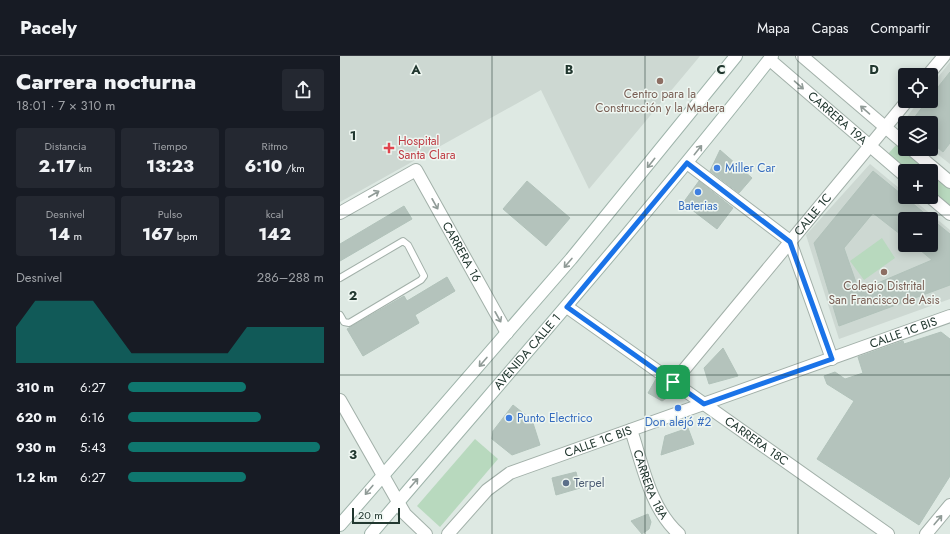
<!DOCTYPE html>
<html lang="es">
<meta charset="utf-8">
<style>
:root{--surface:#171b24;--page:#242831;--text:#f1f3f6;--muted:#9ea1a6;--line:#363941;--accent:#0f766e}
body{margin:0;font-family:Jost,sans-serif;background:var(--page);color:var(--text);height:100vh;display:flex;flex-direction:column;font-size:15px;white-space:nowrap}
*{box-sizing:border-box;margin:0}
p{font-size:13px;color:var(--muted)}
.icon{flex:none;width:22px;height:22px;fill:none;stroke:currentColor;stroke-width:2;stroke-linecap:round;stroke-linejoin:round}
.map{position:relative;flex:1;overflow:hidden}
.side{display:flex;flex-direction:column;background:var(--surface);width:340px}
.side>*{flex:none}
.controls{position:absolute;left:558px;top:12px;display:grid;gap:8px}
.controls a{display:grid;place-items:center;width:40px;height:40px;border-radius:4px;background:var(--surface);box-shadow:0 2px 10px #0003;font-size:20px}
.scale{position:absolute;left:12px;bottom:10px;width:48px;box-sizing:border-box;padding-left:4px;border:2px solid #21372f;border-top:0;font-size:11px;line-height:14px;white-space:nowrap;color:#21372f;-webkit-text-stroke:3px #eef6f1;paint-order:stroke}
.pin{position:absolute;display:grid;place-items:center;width:34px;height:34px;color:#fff;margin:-17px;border-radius:8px;box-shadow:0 2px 6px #0006}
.round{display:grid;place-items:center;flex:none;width:42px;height:42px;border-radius:4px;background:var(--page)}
.head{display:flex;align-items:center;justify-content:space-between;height:68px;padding:0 16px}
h1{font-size:22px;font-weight:800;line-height:30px}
.stats{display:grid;grid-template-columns:repeat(3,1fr);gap:6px;height:68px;padding:4px 16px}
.stats div{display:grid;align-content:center;border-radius:4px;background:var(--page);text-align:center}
.stats b{font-size:17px;font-weight:800}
.stats small{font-size:11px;font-weight:400}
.stats p{font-size:11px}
.chart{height:112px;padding:8px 16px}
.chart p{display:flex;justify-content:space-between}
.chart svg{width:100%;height:72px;margin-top:4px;fill:var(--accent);opacity:.7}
ul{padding:0 16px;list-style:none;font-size:13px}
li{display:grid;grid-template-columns:64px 48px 1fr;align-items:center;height:30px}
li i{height:10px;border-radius:5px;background:var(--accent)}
header{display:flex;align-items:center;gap:24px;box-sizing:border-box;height:56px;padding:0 20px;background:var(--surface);border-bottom:1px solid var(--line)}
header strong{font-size:19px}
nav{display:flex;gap:22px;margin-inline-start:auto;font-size:14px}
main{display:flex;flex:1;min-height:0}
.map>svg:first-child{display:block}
</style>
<header>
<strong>Pacely</strong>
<nav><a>Mapa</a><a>Capas</a><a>Compartir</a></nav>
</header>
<main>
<section class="side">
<div class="head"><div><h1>Carrera nocturna</h1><p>18:01 · 7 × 310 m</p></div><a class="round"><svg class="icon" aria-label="share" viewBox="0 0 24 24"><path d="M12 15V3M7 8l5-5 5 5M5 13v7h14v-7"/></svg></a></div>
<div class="stats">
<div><p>Distancia</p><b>2.17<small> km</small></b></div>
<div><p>Tiempo</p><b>13:23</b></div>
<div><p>Ritmo</p><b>6:10<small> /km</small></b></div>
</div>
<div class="stats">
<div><p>Desnivel</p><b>14<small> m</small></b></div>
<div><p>Pulso</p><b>167<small> bpm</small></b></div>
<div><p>kcal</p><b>142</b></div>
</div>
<div class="chart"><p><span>Desnivel</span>286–288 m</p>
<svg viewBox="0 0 160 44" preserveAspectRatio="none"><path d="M0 44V22L10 6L20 6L30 6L40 6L50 22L60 38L70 38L80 38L90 38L100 38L110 38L120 22L130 22L140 22L150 22L160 22V44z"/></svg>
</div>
<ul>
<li><b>310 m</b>6:27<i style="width:60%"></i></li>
<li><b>620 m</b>6:16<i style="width:68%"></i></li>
<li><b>930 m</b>5:43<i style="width:98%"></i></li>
<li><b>1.2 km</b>6:27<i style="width:60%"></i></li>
</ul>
</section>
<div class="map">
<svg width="610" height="478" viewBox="0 0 610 478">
<rect width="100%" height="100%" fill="#dee9e3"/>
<g fill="#cdd8d2" fill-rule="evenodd">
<polygon points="0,0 360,0 249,133 201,34 0,146"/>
<polygon points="610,6 610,108 591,93 591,67 566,67 566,62 579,45 591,45 591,30"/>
<path d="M530,108L565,137V141H570L610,174V243L499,283L466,179ZM565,163H591V189H565Z"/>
</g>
<g fill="#b8d9be">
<polygon points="557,88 589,115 568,115 548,98"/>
<polygon points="591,116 610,132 610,151 591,135"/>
<polygon points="542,182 555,202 524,224 510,205"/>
<polygon points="135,383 158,403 100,471 77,450"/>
</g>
<g fill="#b4c3bc" stroke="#b1c2ba" fill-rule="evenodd">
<polygon points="610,16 610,87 603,96 591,86 591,67 570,67 587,45 591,45 591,40"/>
<polygon points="380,94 412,122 399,137 370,115"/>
<path d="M533,115L610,178V229L499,270L474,187ZM533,157L565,182V163H591V189H574L592,204L519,235L504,192Z"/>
<polygon points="187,125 230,162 206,190 163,153"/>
<polygon points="359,125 393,152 377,173 343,147"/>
<polygon points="64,150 72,163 0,205 0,188"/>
<polygon points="107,221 115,235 75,259 79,267 23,300 7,273 64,240 67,245"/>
<polygon points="601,276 610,283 610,420 579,469 477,403 514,345 487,328 484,320 495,316 505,323 523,317 518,301 563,285 564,288"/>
<polygon points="383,292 398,320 369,328 364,312"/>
<polygon points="316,323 331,334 330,340 322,345 308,337"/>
<polygon points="173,349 192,364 200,389 172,399 152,383 153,375"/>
<polygon points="348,372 354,388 321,399 325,380"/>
<polygon points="236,416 240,432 216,439 212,422"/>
<polygon points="308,458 311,466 309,473 302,478 291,465"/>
</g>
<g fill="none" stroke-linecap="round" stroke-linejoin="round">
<defs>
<polyline id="service" points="0,222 63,185 68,189 84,220 81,224 9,267 4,266 0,259"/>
<g id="minor">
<polyline points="462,0 565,88"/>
<path id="s1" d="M430,4L565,120"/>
<polyline points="588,19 604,0"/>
<polyline points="571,93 610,126"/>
<polyline points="347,107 450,185 492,303"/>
<polyline points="590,141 610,158"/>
<path id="s2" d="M0,157L76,114L167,277"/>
<path id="s3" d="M227,251L548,478"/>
<path id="s4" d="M333,327L567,45"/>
<polyline points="0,344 65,458 86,478"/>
<path id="s5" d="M291,374C303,410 310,452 339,478"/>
<path id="s6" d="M108,478L147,434L170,417L610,260"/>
<polyline points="586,478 610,449"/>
</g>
<g id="secondary">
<polyline points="0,469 231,203 396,0"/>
<path id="s7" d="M31,478C166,319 304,164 432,0"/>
</g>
</defs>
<use href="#service" stroke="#a2b0a9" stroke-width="8"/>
<use href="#minor" stroke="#a2b0a9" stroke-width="14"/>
<use href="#secondary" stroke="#9eb3aa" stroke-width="14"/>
<use href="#service" stroke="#fff" stroke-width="6"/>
<use href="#minor" stroke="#fff" stroke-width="12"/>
<use href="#secondary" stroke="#fff" stroke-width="12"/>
</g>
<defs><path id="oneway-shaft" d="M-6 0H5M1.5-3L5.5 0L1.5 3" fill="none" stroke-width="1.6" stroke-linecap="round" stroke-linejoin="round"/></defs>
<g stroke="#909b97">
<use href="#oneway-shaft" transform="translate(459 29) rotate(41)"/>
<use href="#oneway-shaft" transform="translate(525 54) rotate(-139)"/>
<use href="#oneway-shaft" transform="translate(358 94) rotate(-51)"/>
<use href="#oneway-shaft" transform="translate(311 107) rotate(129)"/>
<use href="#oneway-shaft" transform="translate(34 138) rotate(-30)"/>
<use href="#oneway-shaft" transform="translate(95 148) rotate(61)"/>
<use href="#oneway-shaft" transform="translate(228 207) rotate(131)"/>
<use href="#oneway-shaft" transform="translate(158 261) rotate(61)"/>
<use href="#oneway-shaft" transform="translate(143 306) rotate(131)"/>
<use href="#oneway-shaft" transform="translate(74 427) rotate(-49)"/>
<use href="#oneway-shaft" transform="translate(29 434) rotate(130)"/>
<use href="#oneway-shaft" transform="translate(598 464) rotate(-50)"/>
</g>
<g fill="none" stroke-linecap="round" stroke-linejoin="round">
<defs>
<polygon id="route" points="347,107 450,186 492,303 364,348 227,251"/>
</defs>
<use href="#route" stroke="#fff" stroke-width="8"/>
<use href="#route" stroke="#1a73e8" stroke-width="5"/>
</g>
<path fill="none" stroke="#21372f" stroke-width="1" stroke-opacity="0.55" d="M152,0V478M305,0V478M458,0V478M0,159H610M0,319H610"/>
<g fill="#8d6e63" stroke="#eef6f1" stroke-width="1.5">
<circle cx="320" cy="25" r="4"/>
<circle cx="544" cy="216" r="4"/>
</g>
<path fill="#e0444e" stroke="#eef6f1" stroke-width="1.5" d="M47 86h4v4h4v4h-4v4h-4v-4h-4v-4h4z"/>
<g fill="#3f7fe0" stroke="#eef6f1" stroke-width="1.5">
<circle cx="377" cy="112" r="4"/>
<circle cx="358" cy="136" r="4"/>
<circle cx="338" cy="352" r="4"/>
<circle cx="169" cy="362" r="4"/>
</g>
<circle fill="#5c6f8a" stroke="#eef6f1" stroke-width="1.5" cx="226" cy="427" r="4"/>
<g text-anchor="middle" stroke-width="3" stroke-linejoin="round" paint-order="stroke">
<g font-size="12" fill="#785e54" stroke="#eef6f1">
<text x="320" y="42">Centro para la<tspan x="320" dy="14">Construcción y la Madera</tspan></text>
<text x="544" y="234">Colegio Distrital<tspan x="544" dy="14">San Francisco de Asis</tspan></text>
</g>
<g font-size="12" fill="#21372f" stroke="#eef6f1">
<text dy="4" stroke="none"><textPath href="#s1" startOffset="89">CARRERA 19A</textPath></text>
<text dy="4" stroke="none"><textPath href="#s4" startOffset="219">CALLE 1C</textPath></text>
<text dy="4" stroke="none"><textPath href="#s2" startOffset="181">CARRERA 16</textPath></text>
<text dy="4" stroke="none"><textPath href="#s6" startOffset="505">CALLE 1C BIS</textPath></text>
<text dy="4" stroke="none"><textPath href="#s7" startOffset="240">AVENIDA CALLE 1</textPath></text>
<text dy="4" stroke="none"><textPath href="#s3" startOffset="232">CARRERA 18C</textPath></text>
<text dy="4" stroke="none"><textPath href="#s6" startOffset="181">CALLE 1C BIS</textPath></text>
<text dy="4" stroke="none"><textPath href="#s5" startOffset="58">CARRERA 18A</textPath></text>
</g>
<g font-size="12" fill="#be3a42" stroke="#eef6f1" text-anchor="start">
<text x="58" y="89">Hospital<tspan x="58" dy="14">Santa Clara</tspan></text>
</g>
<g font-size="12" fill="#366cbe" stroke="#eef6f1" text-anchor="start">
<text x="385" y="116">Miller Car</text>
<text x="358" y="154" text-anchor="middle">Baterias</text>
<text x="177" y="366">Punto Electrico</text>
<text x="338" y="370" text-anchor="middle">Don alejó #2</text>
</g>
<g font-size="12" fill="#4e5e75" stroke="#eef6f1" text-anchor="start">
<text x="234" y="431">Terpel</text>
</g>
</g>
<g font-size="13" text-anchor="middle" font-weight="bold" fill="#21372f" stroke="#eef6f1" stroke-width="3" stroke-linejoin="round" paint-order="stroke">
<text x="76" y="18">A</text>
<text x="229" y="18">B</text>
<text x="381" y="18">C</text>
<text x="534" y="18">D</text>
<text x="13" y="84">1</text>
<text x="13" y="244">2</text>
<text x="13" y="403">3</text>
</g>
</svg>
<div class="controls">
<a><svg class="icon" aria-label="locate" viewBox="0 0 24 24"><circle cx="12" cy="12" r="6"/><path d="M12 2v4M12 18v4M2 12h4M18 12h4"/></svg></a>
<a><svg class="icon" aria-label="layers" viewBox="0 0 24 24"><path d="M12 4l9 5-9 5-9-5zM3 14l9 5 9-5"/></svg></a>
<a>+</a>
<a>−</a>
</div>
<div class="scale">20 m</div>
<div class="pin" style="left:333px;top:326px;background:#1e9e55"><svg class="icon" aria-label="arrive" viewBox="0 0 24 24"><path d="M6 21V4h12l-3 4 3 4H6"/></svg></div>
</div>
</main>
